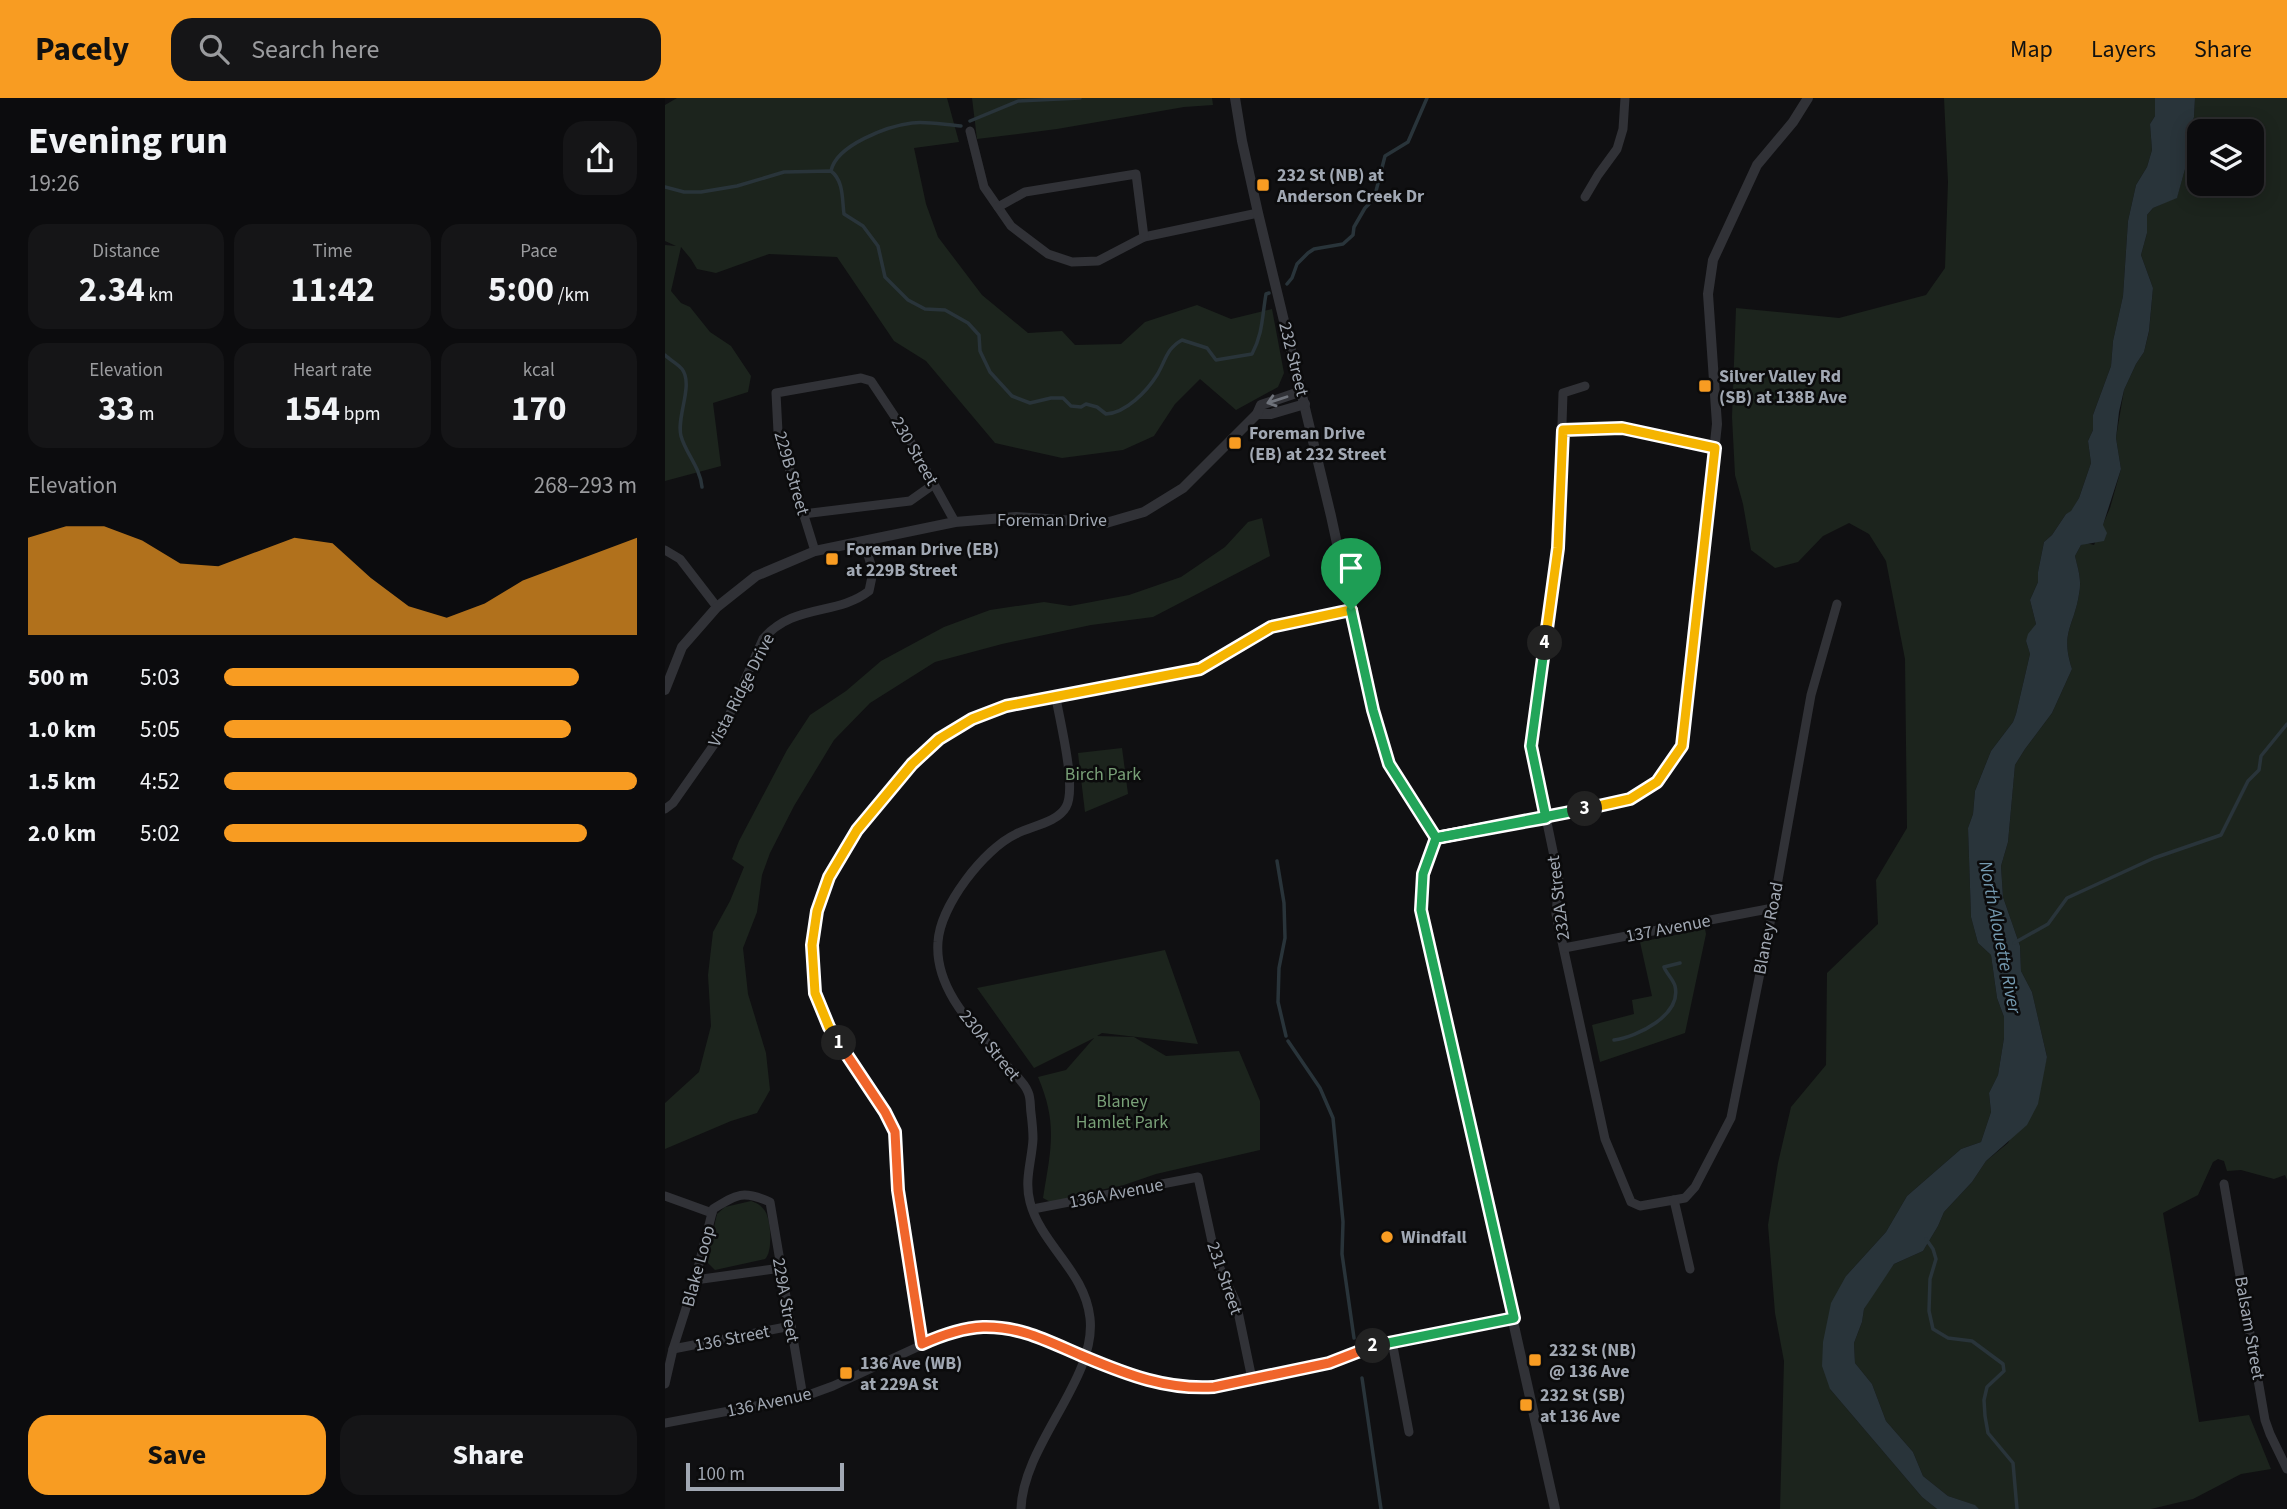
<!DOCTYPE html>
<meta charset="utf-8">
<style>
:root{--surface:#0c0c0e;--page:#151517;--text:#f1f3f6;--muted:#9a9b9e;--line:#2c2c2e;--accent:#f89c22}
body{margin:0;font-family:"Source Sans 3",sans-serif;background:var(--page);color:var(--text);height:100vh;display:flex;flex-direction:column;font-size:26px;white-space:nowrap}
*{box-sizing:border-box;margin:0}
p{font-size:23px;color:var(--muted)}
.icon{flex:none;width:38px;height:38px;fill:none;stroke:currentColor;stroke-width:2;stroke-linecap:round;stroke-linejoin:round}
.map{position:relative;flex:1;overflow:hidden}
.drawer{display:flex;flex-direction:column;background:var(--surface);width:665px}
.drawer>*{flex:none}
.controls{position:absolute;left:1522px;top:21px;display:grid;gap:14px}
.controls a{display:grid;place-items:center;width:77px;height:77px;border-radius:14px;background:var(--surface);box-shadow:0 4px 18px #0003,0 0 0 2px var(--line);font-size:35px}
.scale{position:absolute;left:21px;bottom:18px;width:158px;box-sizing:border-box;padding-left:7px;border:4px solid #a1a8b3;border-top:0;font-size:19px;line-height:24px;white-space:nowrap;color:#a1a8b3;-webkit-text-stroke:5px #0b0b0c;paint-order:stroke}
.pin{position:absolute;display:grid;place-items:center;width:60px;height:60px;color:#fff;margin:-72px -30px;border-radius:50% 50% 50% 0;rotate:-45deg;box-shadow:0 0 7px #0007}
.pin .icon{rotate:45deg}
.km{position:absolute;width:35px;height:35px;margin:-18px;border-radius:50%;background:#222;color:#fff;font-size:19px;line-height:35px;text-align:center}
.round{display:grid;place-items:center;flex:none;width:74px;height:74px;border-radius:21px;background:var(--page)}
.overview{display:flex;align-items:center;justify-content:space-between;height:119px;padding:0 28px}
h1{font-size:38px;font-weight:700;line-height:52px}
.stats{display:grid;grid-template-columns:repeat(3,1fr);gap:10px;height:119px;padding:7px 28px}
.stats div{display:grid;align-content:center;border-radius:18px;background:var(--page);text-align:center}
.stats b{font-size:35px;font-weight:700}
.stats small{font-size:19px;font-weight:400}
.stats p{font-size:19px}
.chart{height:196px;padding:14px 28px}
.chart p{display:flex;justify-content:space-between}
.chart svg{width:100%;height:126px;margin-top:7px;fill:var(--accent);opacity:.7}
.button{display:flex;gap:14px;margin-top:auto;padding:14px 28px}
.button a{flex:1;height:80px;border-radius:21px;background:var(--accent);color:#111;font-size:28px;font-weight:700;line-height:80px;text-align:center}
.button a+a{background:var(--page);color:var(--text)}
ul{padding:0 28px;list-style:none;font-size:23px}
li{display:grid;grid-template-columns:112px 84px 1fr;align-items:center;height:52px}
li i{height:18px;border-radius:9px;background:var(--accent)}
header{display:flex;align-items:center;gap:42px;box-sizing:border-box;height:98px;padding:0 35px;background:var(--accent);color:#111}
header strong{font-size:33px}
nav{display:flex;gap:38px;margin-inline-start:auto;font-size:24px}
.search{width:490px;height:63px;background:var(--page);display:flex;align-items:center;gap:18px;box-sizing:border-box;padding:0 24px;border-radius:21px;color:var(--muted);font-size:26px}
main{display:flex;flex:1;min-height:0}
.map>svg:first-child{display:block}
</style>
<header>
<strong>Pacely</strong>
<div class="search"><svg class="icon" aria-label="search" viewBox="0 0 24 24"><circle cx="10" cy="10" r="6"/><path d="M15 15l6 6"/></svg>Search here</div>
<nav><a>Map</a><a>Layers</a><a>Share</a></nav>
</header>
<main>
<section class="drawer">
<div class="overview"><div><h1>Evening run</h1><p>19:26</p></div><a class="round"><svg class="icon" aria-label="share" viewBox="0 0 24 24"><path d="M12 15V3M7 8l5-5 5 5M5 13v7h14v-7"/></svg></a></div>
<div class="stats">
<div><p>Distance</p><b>2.34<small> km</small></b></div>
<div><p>Time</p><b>11:42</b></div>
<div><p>Pace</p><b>5:00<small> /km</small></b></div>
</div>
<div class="stats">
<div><p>Elevation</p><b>33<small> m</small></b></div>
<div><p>Heart rate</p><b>154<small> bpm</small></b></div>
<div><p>kcal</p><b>170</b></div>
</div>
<div class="chart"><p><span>Elevation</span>268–293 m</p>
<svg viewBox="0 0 160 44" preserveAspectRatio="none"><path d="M0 44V10L10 6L20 6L30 11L40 19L50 20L60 15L70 10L80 12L90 24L100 34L110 38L120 33L130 25L140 20L150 15L160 10V44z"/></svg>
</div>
<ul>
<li><b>500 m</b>5:03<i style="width:86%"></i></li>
<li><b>1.0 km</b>5:05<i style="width:84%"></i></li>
<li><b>1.5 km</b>4:52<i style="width:100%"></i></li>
<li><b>2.0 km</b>5:02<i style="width:88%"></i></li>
</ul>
<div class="button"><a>Save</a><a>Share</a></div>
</section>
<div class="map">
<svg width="1622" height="1411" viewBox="0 0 1622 1411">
<rect width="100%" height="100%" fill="#101012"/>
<g fill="#1c241d" fill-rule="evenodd">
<polygon points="12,0 282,0 294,44 249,50 261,106 273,139 317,197 363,235 397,233 410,247 456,246 480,224 532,207 566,221 607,211 619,275 613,289 571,312 535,281 510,306 489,338 458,352 397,360 330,345 261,263 229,243 172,159 104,156 51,175 32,171 26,161 16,149 6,193 16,205 25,209 45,234 66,248 86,278 83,294 48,305 56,368 0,383 0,147 11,148 0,143 0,7"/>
<polygon points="307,0 547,0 548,7 519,9 392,31 312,41"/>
<polygon points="1279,0 1490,0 1490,18 1485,26 1487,52 1482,69 1471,87 1463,123 1458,198 1448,243 1446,268 1432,306 1428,317 1428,332 1423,343 1426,365 1414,400 1406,414 1401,416 1387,437 1379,444 1373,474 1373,484 1365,502 1371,526 1361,543 1365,556 1351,616 1348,624 1326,653 1310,693 1308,716 1303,730 1306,819 1313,845 1326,857 1332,900 1339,919 1339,940 1333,977 1324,995 1326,1014 1316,1044 1296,1051 1242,1098 1221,1134 1181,1178 1165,1291 1257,1399 1272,1411 1115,1411 1119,1263 1110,1215 1103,1127 1113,1065 1126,1009 1161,967 1162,875 1213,826 1211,782 1242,730 1240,561 1221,463 1204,436 1184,425 1158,438 1133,464 1110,470 1086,452 1078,406 1070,377 1067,319 1071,210 1174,220 1261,197 1280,170 1283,84"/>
<path d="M1530,0H1622V1082L1620,1077L1609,1081L1576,1072L1562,1073L1559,1063L1553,1061L1548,1064L1533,1097L1498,1115L1534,1324L1584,1317L1606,1371L1576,1376L1528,1401L1486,1411H1314L1309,1407L1283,1398L1258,1378L1248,1354L1221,1323L1207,1286L1190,1265L1189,1245L1197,1224L1199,1211L1210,1192L1229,1166L1258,1153L1273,1128L1279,1114L1307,1084L1321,1063L1343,1045L1376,982L1382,959L1367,894L1356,873L1355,848L1338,799L1336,768L1343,744L1350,667L1360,651L1387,615L1407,571C1395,534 1409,529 1414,496C1417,482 1413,471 1410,458L1416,447L1421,445L1429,447L1445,410L1456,371L1451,340L1459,292L1471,266L1479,254L1484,234L1488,190L1476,157L1482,135V117L1488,110L1512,99L1522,64L1520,50L1529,19ZM1535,33H1587V86H1535Z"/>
<polygon points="597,420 605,458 488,519 426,527 337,546 270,564 205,605 169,642 129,708 105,755 97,777 92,814 78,850 83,896 101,955 105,992 92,1015 66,1023 0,1051 0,1005 34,974 46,928 43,877 48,834 65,803 79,769 67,761 74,743 122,652 145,617 181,593 216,563 279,529 325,512 379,504 405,508 464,497 516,479 560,449 583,424"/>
<polygon points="457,650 463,696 420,714 413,655"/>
<polygon points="1040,831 1041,836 1020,935 935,964 927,927 969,916 967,902 987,898 975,844"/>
<path d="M500,852L533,946L437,935L432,938L469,939L501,958L574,953L595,1003V1052L491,1076L459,1087L421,1095L393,1108L378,1100C386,1051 393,1026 373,979L401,972L429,940L369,970L312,890Z"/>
<path d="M86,1103C92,1105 96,1107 100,1113C106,1122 108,1154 100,1161L50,1172L43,1165L42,1159L52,1116L60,1109Z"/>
</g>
<path fill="#29343a" d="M1490,0H1530L1529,19L1520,50L1522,64L1512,100L1488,110L1482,117V135L1476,157L1488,190L1484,233L1479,254L1471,266L1459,292L1454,314L1451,340L1456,371L1438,427L1442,435L1439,443L1416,447L1410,458C1413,471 1417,482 1414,496C1409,529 1395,534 1407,571L1387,615L1360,651L1350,667L1343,744L1336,768L1338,799L1355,848L1356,873L1367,894L1382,959L1373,1006L1362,1027L1321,1063L1307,1084L1279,1114L1273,1128L1258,1153L1229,1166L1199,1211L1197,1224L1189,1245L1190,1265L1207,1286L1221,1323L1248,1354L1258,1378L1283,1398L1310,1407L1314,1411H1272L1257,1399L1165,1291L1157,1268L1158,1244L1166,1205L1181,1178L1221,1134L1242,1098L1296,1051L1316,1044L1326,1014L1324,995L1333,977L1339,940V919L1332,900L1326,857L1313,845L1306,819L1303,730L1308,716L1310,693L1326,653L1348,624L1351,616L1365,556L1361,543L1363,536L1371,526L1365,502L1373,484V474L1379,444L1387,437L1401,416L1406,413L1414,400L1426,365L1423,343L1428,332V317L1432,306L1446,268L1448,243L1458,198L1463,123L1471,87L1482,69L1487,52L1485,26L1490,18Z"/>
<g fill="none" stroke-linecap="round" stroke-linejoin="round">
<g stroke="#29343a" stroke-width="3.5">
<polyline points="305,23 353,3 415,0"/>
<path d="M166,73C171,47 223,28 247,25C262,23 280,27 296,28"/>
<path d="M0,89L19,94H36L72,88L119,74L166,73C179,83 177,102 179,116L198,128L213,148L220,179L243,202L260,211L280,212L303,225L314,237L315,253L325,274L347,298L365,305L386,300H398L406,308L416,309L421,306L432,309L441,316C461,315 482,293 492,277C501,262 501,251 517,242L542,250L551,262L587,256C598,235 597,219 601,196L604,195"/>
<polyline points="622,186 627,180 632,166 643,155 649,151 678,146 688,137 689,129 700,110 709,101 720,58 743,44 762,0"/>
<path d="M0,257C5,262 13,266 17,271C29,287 11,319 16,338C21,356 35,369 37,389"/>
<polyline points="612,763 619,805 620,840 614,870 613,904 621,938"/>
<polyline points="1349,845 1383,826 1402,800 1489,760 1556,737 1583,683 1594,672 1596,658 1622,626"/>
<path d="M949,942C972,939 1017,917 1010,888C1008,881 1001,875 999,869L1015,865"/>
<polyline points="623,943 655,990 668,1020 678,1124 677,1156 689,1240"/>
<polyline points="1261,1141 1268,1151 1271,1161 1265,1181 1264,1213 1268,1231 1283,1240 1307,1243 1338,1266 1339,1273 1322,1289 1319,1302 1320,1318 1323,1335 1348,1365 1352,1411"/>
<polyline points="697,1280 716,1411"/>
</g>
<g stroke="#313237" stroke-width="9">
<polyline points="305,33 319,89 346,128 383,156 407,164 433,163 479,139 593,115"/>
<polyline points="920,99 933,77 952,51 958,31 960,0"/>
<polyline points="333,109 360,94 471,76 479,139"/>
<polyline points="920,288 898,295 893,450 866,648 894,782 891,816 940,1041 966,1104 975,1108 1020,1100 1030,1089 1066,1020 1108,810 1146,597 1172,506"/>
<polyline points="898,332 957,330 1050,350"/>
<polyline points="138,416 245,403 269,386"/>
<polyline points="0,452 15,461 52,509"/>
<polyline points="150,453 113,334 111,295 196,280 206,283 240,334 290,424"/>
<path d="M0,711L8,705L55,638L98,541C128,505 172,518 204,493L208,474L199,443"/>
<polyline points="899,850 1108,810"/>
<polyline points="1559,1086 1600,1322 1605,1336 1622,1371"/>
<polyline points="0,1098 47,1115"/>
<polyline points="1009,1102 1025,1171"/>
<polyline points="368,1111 533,1079 551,1162 571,1204 587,1281"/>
<polyline points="30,1182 116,1170"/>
<polyline points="727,1243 744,1334"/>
<polyline points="257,1246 233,1092 230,1033 220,1014 164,929 150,895 147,847 152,813 164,779 192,732 247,666 274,641 307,621 341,609 535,571 606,529 686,512"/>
<polyline points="8,1251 126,1228"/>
<path d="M0,1286L8,1251L30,1182L48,1111C72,1096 78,1092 105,1104L138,1299"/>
<polyline points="0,1325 138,1299 168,1288 285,1234 318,1229 343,1231 375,1238 421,1259 500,1288 549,1289 664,1265 712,1246 849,1220"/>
<path d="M356,1411C358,1346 432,1281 425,1220C420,1173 376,1147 365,1104C359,1082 367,1062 368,1041C368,1032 367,1023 366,1015C365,1009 366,1000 363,994C360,985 349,976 343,969C314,934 269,894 273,844C275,808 319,751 351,736C366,728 392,725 401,709C412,690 395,624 391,600"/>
</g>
<g stroke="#313237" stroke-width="10">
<polyline points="570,0 577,43 593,115 666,418 708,612 724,666 771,740"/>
<polyline points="592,316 606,316 640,306"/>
<polyline points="0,592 17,549 52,509 91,478 150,453 290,424 351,419 441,425 479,414 518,390 592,316 596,307 637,293"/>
<polyline points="771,740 881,720 965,701 992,684 1017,648 1052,326 1043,196 1048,162 1092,67 1128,24 1143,0"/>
<polyline points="771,740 758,776 756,812 890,1411"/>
</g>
</g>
<defs><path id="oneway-shaft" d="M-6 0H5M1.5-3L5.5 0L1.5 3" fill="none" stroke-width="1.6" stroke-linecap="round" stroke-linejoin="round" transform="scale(1.75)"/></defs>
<use stroke="#6f737b" href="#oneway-shaft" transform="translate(612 302) rotate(162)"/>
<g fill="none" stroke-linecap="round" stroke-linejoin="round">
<defs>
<polyline id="split-1" points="174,945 164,929 150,895 147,847 152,813 164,779 192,732 247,666 274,641 307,621 341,608 535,571 606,529 686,512"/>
<path id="split-2" d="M174,945L220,1014L230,1034L233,1092L257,1246C277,1237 296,1230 318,1229C357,1228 386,1245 420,1259C463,1277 502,1292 549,1289L664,1265L708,1248"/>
<polyline id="split-3" points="708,1248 849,1220 756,812 758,776 771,740 920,711"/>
<polyline id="split-4" points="880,545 893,450 898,332 957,330 1050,350 1017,648 992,684 965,701 920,711"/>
<polyline id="split-5" points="686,512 708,612 724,666 771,740 881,720 866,648 880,545"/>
</defs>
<use href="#split-1" stroke="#fff" stroke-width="14"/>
<use href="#split-2" stroke="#fff" stroke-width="14"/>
<use href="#split-3" stroke="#fff" stroke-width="14"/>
<use href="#split-4" stroke="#fff" stroke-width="14"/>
<use href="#split-5" stroke="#fff" stroke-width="14"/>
<use href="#split-1" stroke="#f5b400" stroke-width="9"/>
<use href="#split-2" stroke="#f0652b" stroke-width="9"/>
<use href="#split-3" stroke="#22a559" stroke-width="9"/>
<use href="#split-4" stroke="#f5b400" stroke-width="9"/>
<use href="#split-5" stroke="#22a559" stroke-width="9"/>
</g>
<g fill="#f89c22" stroke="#0b0b0c" stroke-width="2.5">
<rect x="591" y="80" width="14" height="14" rx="3.5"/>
<rect x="1033" y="281" width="14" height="14" rx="3.5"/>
<rect x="563" y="338" width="14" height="14" rx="3.5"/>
<rect x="160" y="454" width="14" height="14" rx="3.5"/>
<circle cx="722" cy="1139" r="7"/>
<rect x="863" y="1255" width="14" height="14" rx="3.5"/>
<rect x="174" y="1268" width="14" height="14" rx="3.5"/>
<rect x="854" y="1300" width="14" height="14" rx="3.5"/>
</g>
<g text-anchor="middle" stroke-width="5" stroke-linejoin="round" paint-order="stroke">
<g font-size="18" font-weight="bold" fill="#a1a8b3" stroke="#0b0b0c" text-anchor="start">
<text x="612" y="83">232 St (NB) at<tspan x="612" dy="21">Anderson Creek Dr</tspan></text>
<text x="1054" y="284">Silver Valley Rd<tspan x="1054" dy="21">(SB) at 138B Ave</tspan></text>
<text x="584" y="341">Foreman Drive<tspan x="584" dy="21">(EB) at 232 Street</tspan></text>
<text x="181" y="457">Foreman Drive (EB)<tspan x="181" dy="21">at 229B Street</tspan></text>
<text x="736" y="1145">Windfall</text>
<text x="884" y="1258">232 St (NB)<tspan x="884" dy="21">@ 136 Ave</tspan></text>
<text x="195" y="1271">136 Ave (WB)<tspan x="195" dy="21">at 229A St</tspan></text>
<text x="875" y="1303">232 St (SB)<tspan x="875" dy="21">at 136 Ave</tspan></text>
</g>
<g font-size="18" fill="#a1a8b3" stroke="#0b0b0c">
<text transform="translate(629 261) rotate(76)" y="6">232 Street</text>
<text transform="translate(250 353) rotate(60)" y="6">230 Street</text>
<text transform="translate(127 375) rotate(74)" y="6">229B Street</text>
<text x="387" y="428">Foreman Drive</text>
<text transform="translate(76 592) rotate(-63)" y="6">Vista Ridge Drive</text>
<text transform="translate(893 800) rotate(-97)" y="6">232A Street</text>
<text transform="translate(1003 830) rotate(-11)" y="6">137 Avenue</text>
<text transform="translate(1103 830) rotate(-79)" y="6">Blaney Road</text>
<text transform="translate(325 947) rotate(51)" y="6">230A Street</text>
<text transform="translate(451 1095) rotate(-11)" y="6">136A Avenue</text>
<text transform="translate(33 1168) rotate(-75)" y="6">Blake Loop</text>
<text transform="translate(560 1180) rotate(71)" y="6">231 Street</text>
<text transform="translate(121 1202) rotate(80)" y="6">229A Street</text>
<text transform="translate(1585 1230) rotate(80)" y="6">Balsam Street</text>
<text transform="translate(67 1240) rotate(-11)" y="6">136 Street</text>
<text transform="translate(104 1304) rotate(-12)" y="6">136 Avenue</text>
</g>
<g font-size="18" fill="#789f77" stroke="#0b0b0c">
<text x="438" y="682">Birch Park</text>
<text x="457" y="1009">Blaney<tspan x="457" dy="21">Hamlet Park</tspan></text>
</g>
<g font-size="19" font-style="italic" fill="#759ab0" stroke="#0b0b0c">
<text transform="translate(1336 839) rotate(79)" y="7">North Alouette River</text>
</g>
</g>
</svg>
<div class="controls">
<a><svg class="icon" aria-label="layers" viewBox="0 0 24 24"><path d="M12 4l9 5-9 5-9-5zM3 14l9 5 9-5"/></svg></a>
</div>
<div class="scale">100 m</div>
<div class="pin" style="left:686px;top:512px;background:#1e9e55"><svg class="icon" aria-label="arrive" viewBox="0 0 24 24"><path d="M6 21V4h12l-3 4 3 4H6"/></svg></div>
<b class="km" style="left:174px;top:945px">1</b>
<b class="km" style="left:708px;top:1248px">2</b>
<b class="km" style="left:920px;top:711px">3</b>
<b class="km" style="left:880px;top:545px">4</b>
</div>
</main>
